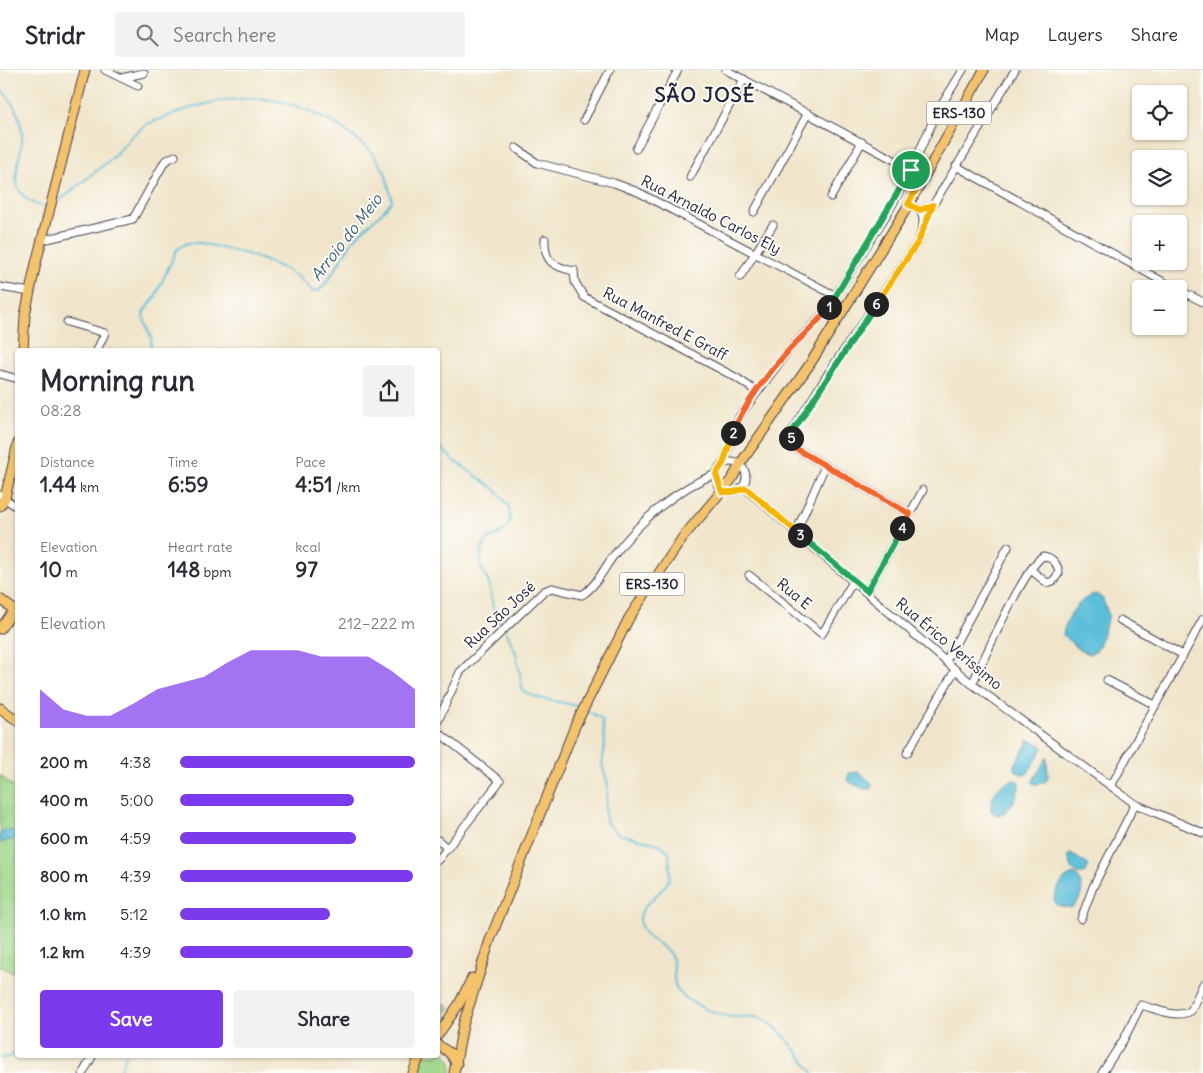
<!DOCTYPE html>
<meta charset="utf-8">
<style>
:root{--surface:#fff;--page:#f2f2f3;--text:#2b2b33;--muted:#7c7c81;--line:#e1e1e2;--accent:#7c3aed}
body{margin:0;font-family:Delius,sans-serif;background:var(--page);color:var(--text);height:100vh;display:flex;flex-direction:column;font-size:19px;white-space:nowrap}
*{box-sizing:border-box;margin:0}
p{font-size:16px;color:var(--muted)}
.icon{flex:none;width:28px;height:28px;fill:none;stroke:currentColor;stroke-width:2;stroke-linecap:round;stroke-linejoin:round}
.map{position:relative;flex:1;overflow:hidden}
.details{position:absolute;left:15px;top:278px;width:425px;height:710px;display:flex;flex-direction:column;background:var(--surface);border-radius:5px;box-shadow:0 1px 4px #0004}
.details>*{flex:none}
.controls{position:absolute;left:1132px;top:15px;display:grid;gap:10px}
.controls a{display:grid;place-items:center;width:55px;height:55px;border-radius:5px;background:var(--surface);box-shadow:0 1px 4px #0004;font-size:25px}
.pin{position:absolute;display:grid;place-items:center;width:42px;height:42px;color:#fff;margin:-21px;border:2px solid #fff;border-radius:50%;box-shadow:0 1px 5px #0007}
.km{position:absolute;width:25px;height:25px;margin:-12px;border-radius:50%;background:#222;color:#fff;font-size:14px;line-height:25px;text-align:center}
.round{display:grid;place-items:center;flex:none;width:52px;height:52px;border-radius:5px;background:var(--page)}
.headline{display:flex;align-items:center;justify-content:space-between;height:85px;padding:0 25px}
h1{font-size:28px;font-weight:700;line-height:38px}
.stats{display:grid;grid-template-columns:repeat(3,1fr);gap:8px;height:85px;padding:5px 25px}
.stats div{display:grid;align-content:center}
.stats b{font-size:21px;font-weight:700}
.stats small{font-size:14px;font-weight:400}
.stats p{font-size:14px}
.chart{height:140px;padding:10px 25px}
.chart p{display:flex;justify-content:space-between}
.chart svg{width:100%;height:90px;margin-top:5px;fill:var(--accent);opacity:.7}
.action{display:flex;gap:10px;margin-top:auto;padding:10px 25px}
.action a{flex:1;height:58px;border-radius:5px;background:var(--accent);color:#fff;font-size:20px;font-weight:700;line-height:58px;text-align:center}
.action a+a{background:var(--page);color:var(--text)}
ul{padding:0 25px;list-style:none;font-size:16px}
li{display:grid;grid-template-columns:80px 60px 1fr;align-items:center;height:38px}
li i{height:12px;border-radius:6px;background:var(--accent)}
header{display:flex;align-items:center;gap:30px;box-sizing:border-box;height:70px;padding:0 25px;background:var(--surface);border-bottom:1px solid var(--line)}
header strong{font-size:24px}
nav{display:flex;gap:28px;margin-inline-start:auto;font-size:18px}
.search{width:350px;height:45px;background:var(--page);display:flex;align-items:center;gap:12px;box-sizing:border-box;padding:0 18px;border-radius:5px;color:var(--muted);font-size:19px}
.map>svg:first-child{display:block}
</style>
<header>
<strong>Stridr</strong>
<div class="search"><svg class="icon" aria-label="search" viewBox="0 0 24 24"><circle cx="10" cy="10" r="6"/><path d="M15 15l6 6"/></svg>Search here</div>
<nav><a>Map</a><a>Layers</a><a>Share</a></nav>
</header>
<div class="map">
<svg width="1203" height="1003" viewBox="0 0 1203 1003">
<rect width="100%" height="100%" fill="#fdfcf7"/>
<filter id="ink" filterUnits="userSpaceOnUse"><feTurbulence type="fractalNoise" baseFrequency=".02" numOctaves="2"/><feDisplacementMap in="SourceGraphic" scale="10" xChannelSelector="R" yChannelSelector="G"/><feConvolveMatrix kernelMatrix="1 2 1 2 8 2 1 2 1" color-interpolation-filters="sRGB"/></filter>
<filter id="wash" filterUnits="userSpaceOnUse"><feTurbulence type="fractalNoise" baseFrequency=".0096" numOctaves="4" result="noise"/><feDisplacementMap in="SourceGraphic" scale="20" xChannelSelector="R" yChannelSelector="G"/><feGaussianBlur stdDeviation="1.12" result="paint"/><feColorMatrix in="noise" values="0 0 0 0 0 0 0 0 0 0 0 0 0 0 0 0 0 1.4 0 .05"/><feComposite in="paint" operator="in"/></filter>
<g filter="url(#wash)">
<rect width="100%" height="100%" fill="#f0e5ca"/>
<g fill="#9dd587" stroke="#607c61">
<polygon points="0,705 17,720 17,904 0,896"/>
<polygon points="438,931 448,935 449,939 438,955"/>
<path d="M438,981C449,984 453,992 451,1003H421C419,996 420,991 425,985H438Z"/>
</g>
<g fill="#5abdd9" stroke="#3e708a">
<path d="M1096,524L1102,528L1109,545L1098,579L1090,584L1079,580L1063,565C1065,549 1079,527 1096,524Z"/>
<polygon points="1029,670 1041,675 1043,678 1028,703 1023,705 1015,700 1015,695"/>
<polygon points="1047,687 1048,708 1044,713 1034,714 1032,712"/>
<polygon points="859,702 872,713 871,719 864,719 847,711 849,703"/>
<path d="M1015,710L1019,712C1020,724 1012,736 1003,744L997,745L991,741C989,726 1000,712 1015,710Z"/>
<polygon points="5,760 16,761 17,768 0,773 0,764"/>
<polygon points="1071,784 1089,795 1085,804 1078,804 1071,799 1068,785"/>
<path d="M1075,804C1086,814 1083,829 1071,838L1056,835L1054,828C1058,818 1063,805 1075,804Z"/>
</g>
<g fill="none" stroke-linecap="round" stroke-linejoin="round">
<g stroke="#5abdd9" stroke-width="2">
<path d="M0,19C12,29 21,47 22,63C24,87 5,111 27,129C35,135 39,137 48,136"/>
<path d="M53,136L111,89L132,66L147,54L193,37L224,30L256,28L283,32L310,41L341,57L370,80L385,102L392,130C384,144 363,157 352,172C341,188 333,206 320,220L313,222L298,207L281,197L247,184L201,173H187L177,179L154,229L144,241L143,246L151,267V280"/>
<polyline points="438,375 452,389 495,419 509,437 510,452 504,461 487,470 481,481 481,496 490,516 493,540 504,557"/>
<path d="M506,561L516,583L523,621C540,632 562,630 582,638"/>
<path d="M586,640L602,649L605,675L602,694L608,715L605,742L607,754L619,764L659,774L669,782C669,790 671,802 669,809C663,826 634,835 641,856C645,870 662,873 670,884C678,895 669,912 680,923C690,934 721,947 735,947C745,947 755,945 765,950C780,957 803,989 813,1003"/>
<polyline points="0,988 9,987 18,981"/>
<polyline points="119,1003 126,985"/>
</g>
</g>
</g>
<g filter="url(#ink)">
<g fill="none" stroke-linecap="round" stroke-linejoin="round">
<defs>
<g id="minor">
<polyline points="105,0 138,16"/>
<polyline points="726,0 924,106"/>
<polyline points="121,8 144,3"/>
<polyline points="584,50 610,0"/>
<polyline points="516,78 537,93 614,113 638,122 836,226"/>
<polyline points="636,79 678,0"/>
<polyline points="956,96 1176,219"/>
<polyline points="690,107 744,9"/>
<polyline points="831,127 862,72"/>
<polyline points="909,134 920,140 933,135 1015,0"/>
<polyline points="754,142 808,43"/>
<path d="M545,169C544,192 553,196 573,201"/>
<polyline points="43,170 133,149 165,91 175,86"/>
<polyline points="574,200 575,212 584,227 737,308 757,322"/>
<polyline points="740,207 773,155"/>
<polyline points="0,217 30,222"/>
<polyline points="1179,220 1203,232"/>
<polyline points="67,252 105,263 97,280"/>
<polyline points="0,304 18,309"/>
<circle cx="731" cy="407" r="15"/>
<polyline points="723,394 739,347 788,281 825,242 890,139 911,100 937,42 963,0"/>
<polyline points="742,418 745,418 972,614 1135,734 1203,763"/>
<polyline points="0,425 18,438"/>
<path d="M910,444L793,377L791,363L831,299L918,172C922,160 926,151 920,140"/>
<polyline points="796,462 825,396"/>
<polyline points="749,505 822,564 854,510"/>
<polyline points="867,521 923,420"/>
<polyline points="1120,550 1183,585"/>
<polyline points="946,591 1008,477"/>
<polyline points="1107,610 1155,635"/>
<path d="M972,614C985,588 1022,501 1043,486C1052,487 1058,494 1059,503L1053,511L1047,513L1031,500"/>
<path d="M438,651L460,602L544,521L552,518L582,525C597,516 604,497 615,484C640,451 677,418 716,404"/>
<polyline points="438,662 500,711 438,790"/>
<polyline points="907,683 955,600"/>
<polyline points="1111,716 1203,549"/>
<polyline points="438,770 447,778"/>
<polyline points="1081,849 1093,817 1135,734"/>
<polyline points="83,1003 93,985"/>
<path d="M1102,1003L1124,969L1141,935C1157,939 1175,949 1191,941L1203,914"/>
</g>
<g id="major">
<polyline points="23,280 25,245 36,193 85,0"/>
<polyline points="0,436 5,428 18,373"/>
<polyline points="0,529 17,542"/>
<polyline points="0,559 14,540"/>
<polyline points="0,638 18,651"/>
<polyline points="438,965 459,934 472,908"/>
<polyline points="438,975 450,983 457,994"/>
<polyline points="413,1003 420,985"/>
<polyline points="454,1003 463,955 490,870 575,656 629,548 683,467 732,409 740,394 810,294 905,141 984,0"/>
</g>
</defs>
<use href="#minor" stroke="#413f50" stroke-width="9"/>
<use href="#major" stroke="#413f50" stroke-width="11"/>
<use href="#minor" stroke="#fff" stroke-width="7"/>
<use href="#major" stroke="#f4c26a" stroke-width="9"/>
</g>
</g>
<g fill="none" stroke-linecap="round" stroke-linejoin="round" filter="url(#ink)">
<defs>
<polyline id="split-1" points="829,237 911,100"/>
<path id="split-2" d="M733,363C742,337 770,301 789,280C802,266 818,253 829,237"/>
<polyline id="split-3" points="733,363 723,394 716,404 722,422 733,422 746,418 800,465"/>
<polyline id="split-4" points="800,465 867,521 902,458"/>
<polyline id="split-5" points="791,368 793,377 910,444 902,458"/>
<polyline id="split-6" points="791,368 791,364 876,234"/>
<polyline id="split-7" points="876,234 918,172 933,135 920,140 908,134 924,106 911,100"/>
</defs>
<use href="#split-1" stroke="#fff" stroke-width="10"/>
<use href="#split-2" stroke="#fff" stroke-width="10"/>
<use href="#split-3" stroke="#fff" stroke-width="10"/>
<use href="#split-4" stroke="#fff" stroke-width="10"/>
<use href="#split-5" stroke="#fff" stroke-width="10"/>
<use href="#split-6" stroke="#fff" stroke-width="10"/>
<use href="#split-7" stroke="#fff" stroke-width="10"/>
<use href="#split-1" stroke="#22a559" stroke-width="6"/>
<use href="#split-2" stroke="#f0652b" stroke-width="6"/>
<use href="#split-3" stroke="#f5b400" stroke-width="6"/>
<use href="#split-4" stroke="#22a559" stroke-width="6"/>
<use href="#split-5" stroke="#f0652b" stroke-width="6"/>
<use href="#split-6" stroke="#22a559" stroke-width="6"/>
<use href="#split-7" stroke="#f5b400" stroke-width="6"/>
</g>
<g text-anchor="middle" stroke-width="4" stroke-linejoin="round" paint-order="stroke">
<g fill="#fdfcf7" stroke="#646373" stroke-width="1">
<rect x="926.5" y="31.5" width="65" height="23" rx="4"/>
<rect x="619.5" y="502.5" width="65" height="23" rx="4"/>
</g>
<g font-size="14" font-weight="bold" fill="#22223b">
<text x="959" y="48">ERS-130</text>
<text x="652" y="519">ERS-130</text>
</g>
<g font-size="15" fill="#22223b" stroke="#fdfcf7">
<text transform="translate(711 145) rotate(27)" y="5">Rua Arnaldo Carlos Ely</text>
<text transform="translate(665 254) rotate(28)" y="5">Rua Manfred E Graff</text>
<text transform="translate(794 524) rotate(39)" y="5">Rua E</text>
<text transform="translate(500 545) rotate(-43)" y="5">Rua São José</text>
<text transform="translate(949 574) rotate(40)" y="5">Rua Érico Veríssimo</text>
</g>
<g font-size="16" font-style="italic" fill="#38607a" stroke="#fdfcf7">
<text transform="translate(346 167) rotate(-52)" y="6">Arroio do Meio</text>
</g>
<g font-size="20" font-weight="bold" letter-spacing="1" fill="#22223b" stroke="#fdfcf7">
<text x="705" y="32">SÃO JOSÉ</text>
</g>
</g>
</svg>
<div class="controls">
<a><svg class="icon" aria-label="locate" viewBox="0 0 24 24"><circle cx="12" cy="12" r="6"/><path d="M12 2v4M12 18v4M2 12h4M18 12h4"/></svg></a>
<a><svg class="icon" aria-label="layers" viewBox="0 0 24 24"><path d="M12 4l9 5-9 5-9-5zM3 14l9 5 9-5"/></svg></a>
<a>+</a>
<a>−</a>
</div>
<div class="pin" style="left:911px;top:100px;background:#1e9e55"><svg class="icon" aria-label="arrive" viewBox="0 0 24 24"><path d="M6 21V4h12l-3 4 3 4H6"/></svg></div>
<b class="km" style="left:829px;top:237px">1</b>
<b class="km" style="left:733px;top:363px">2</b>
<b class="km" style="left:800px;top:465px">3</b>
<b class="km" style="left:902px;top:458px">4</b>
<b class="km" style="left:791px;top:368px">5</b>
<b class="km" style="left:876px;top:234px">6</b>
<section class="details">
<div class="headline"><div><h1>Morning run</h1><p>08:28</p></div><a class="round"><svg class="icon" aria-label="share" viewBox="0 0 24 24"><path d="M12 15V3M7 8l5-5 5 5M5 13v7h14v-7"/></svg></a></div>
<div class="stats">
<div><p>Distance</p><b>1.44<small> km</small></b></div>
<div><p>Time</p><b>6:59</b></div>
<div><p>Pace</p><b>4:51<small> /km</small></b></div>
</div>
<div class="stats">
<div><p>Elevation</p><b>10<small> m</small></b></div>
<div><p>Heart rate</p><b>148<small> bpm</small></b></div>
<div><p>kcal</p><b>97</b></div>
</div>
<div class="chart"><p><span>Elevation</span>212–222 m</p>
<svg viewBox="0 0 160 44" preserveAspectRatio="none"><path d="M0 44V25L10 35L20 38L30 38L40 32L50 25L60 22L70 19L80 12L90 6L100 6L110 6L120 9L130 9L140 9L150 16L160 25V44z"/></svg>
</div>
<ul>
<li><b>200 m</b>4:38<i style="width:100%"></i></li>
<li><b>400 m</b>5:00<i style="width:74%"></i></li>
<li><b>600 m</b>4:59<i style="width:75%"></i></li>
<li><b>800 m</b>4:39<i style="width:99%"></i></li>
<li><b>1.0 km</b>5:12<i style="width:64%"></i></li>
<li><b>1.2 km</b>4:39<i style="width:99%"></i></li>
</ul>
<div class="action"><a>Save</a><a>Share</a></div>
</section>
</div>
